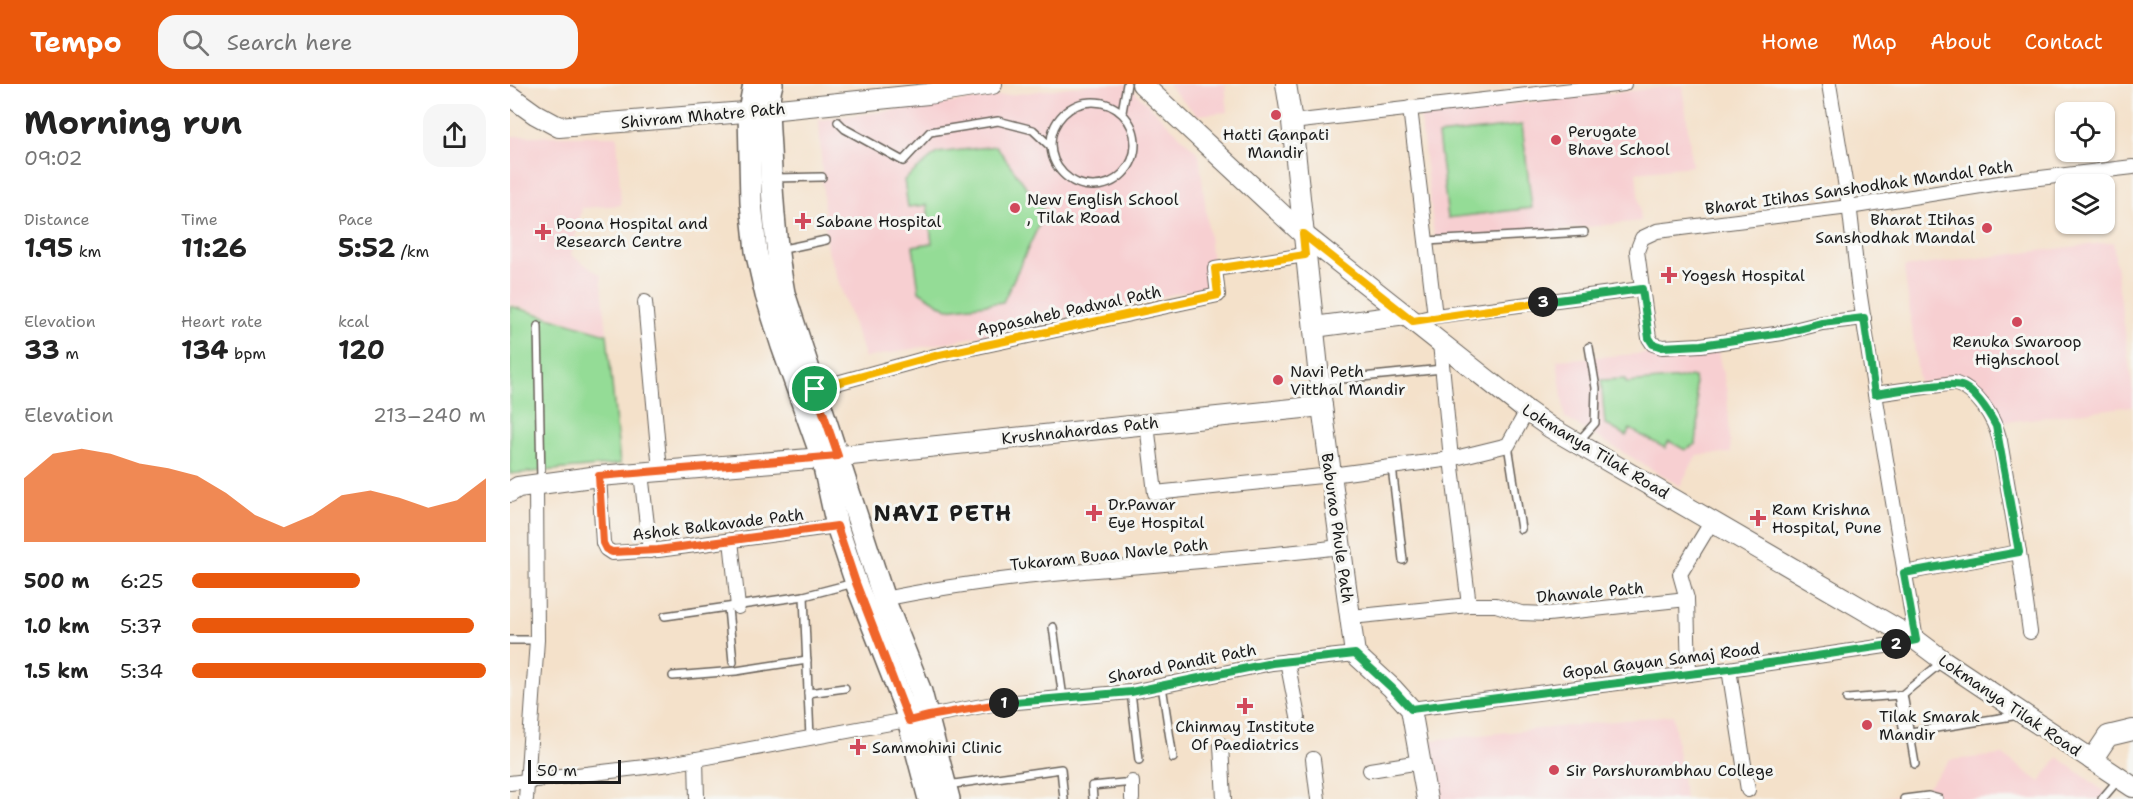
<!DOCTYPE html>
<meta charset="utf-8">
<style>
:root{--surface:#fff;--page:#f6f6f6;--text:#222;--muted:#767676;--accent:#ea580c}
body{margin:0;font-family:"Shantell Sans",sans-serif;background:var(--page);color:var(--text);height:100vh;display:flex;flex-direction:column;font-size:22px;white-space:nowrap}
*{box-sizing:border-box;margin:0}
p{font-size:20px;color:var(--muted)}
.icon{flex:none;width:33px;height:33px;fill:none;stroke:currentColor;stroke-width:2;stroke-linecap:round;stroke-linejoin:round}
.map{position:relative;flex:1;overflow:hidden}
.details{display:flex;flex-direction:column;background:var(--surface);width:510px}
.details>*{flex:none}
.buttons{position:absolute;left:1545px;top:18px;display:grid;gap:12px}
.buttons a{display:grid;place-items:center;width:60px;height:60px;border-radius:12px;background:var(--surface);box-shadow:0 2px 4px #0004;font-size:30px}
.scale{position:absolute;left:18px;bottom:15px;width:93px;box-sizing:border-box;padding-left:6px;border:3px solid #1c1c1c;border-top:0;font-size:16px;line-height:21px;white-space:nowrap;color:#1c1c1c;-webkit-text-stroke:4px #f6f6f2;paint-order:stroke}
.pin{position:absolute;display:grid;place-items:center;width:51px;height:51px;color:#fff;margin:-26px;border:3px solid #fff;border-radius:50%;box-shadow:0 2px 6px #0007}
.km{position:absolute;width:30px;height:30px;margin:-15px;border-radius:50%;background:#222;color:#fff;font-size:16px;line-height:30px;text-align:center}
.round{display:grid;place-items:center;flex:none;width:63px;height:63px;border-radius:18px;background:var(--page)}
.head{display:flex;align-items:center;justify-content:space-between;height:102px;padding:0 24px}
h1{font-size:33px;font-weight:700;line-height:45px}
.stats{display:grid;grid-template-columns:repeat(3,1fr);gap:9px;height:102px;padding:6px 24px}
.stats div{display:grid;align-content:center}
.stats b{font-size:26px;font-weight:700}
.stats small{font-size:16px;font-weight:400}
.stats p{font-size:16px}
.chart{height:168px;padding:12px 24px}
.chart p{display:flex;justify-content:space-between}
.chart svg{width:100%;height:108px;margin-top:6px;fill:var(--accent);opacity:.7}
ul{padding:0 24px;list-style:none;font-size:20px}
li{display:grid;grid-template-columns:96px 72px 1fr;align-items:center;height:45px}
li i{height:15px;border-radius:8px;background:var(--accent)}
header{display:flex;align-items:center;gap:36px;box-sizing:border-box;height:84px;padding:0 30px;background:var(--accent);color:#fff}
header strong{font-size:28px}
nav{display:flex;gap:33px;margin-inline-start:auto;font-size:21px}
.search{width:420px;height:54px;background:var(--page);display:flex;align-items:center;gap:15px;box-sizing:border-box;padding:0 21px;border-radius:18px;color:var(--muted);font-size:22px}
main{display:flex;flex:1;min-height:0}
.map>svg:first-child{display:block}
</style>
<header>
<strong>Tempo</strong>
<div class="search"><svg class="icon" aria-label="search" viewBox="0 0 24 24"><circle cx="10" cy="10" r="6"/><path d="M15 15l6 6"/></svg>Search here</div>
<nav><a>Home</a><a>Map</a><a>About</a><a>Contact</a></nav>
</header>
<main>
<section class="details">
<div class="head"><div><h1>Morning run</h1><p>09:02</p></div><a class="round"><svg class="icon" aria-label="share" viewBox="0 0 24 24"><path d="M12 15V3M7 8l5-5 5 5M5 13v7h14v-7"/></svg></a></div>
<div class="stats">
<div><p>Distance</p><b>1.95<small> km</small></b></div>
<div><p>Time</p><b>11:26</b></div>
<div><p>Pace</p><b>5:52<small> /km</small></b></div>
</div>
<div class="stats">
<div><p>Elevation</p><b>33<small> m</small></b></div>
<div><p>Heart rate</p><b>134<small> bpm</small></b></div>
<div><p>kcal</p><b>120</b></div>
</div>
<div class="chart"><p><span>Elevation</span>213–240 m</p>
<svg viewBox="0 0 160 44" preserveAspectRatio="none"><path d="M0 44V18L10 8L20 6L30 8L40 12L50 14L60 17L70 24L80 33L90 38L100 33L110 25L120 23L130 26L140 30L150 27L160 18V44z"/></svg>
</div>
<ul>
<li><b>500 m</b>6:25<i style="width:57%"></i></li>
<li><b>1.0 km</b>5:37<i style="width:96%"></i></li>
<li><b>1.5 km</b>5:34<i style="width:100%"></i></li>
</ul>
</section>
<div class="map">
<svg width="1623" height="715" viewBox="0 0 1623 715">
<rect width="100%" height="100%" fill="#f6f6f2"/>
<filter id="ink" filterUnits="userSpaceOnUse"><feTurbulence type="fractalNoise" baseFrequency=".0167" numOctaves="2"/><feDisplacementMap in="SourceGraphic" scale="12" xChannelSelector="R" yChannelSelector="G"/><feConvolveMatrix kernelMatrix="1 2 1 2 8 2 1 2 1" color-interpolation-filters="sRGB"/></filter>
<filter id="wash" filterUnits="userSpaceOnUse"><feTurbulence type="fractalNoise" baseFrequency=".008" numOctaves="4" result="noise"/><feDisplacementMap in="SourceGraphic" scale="24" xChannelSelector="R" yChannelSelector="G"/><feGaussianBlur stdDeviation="1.35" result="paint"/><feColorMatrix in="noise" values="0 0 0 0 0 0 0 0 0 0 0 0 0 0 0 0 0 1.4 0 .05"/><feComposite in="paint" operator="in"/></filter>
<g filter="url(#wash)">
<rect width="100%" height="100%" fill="#f4e1ca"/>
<g fill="#f7cfd1">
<polygon points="583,0 617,0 689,70 705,201 522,242 355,274 316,161 309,36"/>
<polygon points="657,0 715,0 718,28 687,31"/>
<polygon points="1173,1 1182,82 1126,88 1131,137 925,160 910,30"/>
<polygon points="0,52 107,52 111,121 72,124 61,171 91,191 97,249 0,220"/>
<polygon points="1603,158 1623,309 1623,322 1496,338 1453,293 1409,299 1394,183"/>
<polygon points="1207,264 1217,308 1221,369 1187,371 1170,402 1055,334 1047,276"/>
<polygon points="1163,631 1175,715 922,715 913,657"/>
<polygon points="1493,671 1530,698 1548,673 1604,715 1359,715 1412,709 1440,676"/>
</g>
<g fill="#94dc96" stroke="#587c59" stroke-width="1.5">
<polygon points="1012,41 1022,124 938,134 928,51"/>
<polygon points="486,62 535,128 493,218 437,225 409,207 403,162 422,159 417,121 398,123 394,96 427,69"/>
<polygon points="0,222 97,250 110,380 0,390"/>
<polygon points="1184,293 1189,333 1186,360 1175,366 1159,357 1155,364 1120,345 1116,352 1095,340 1091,296 1115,295 1116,299"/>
</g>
</g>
<g filter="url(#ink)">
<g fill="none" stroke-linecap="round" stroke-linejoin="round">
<defs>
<g id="lane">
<circle cx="583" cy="60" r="42"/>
<polyline points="612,28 617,0"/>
<polyline points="328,38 335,45 393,77 420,48 488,37 523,46 540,62"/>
<polyline points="264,94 312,93"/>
<polyline points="916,157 1074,148"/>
<polyline points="269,166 316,156"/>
<polyline points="28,242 31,397"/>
<polyline points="812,297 932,285"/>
<polyline points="1069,357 1085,339 1086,304 1079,263"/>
<polyline points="998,361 1011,445"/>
<polyline points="882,383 893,476"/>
<polyline points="294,512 300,654"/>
<polyline points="218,524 223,578"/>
<polyline points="155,532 294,512 344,499"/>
<polyline points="543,543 553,614"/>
<polyline points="0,556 27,556"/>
<polyline points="163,592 226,587 297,576"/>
<polyline points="652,602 663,674"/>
<polyline points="621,608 629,676"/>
<polyline points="298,609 335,604"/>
<polyline points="1388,611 1394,649 1509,631"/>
<polyline points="1337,615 1390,611"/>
<polyline points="1405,680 1393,610 1432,578"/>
<polyline points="437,701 551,685 554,715"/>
<polyline points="583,715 582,702 613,699"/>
<polyline points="1394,715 1418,712 1429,715"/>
<polyline points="1592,715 1608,696"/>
</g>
<g id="street">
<polyline points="900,24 925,232"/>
<polyline points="782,38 1114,0"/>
<polyline points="135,218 150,387"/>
<polyline points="1354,234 1312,239 1272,249 1191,261 1152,263 1143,260 1139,254 1127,167 1132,154 1147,147 1339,123 1496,98 1623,83"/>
<polyline points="903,237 925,232 1132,205"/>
<polyline points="930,259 941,375 959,521"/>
<polyline points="305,305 425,272 708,211 705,185 795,171"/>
<path d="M1365,310L1444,299C1468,307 1484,333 1490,357L1509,468L1520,548"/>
<polyline points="637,340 645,409 821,391 941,375 998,361 1017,327"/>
<polyline points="131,389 140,467"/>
<polyline points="89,392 93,459 96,465 102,469 148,466 327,442"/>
<polyline points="221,456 228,523"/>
<polyline points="1394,489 1509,468"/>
<path d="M374,515C523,484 678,482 829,463"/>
<polyline points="841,533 959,521 986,521 1011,529 1038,530 1177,515"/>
<polyline points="777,577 788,633"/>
<polyline points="1219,585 1238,706"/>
<polyline points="1179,590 1177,515 1170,490 1202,437"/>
<polyline points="901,625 1219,585 1375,562 1406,556 1365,310 1348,199 1340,128 1319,0"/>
<polyline points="711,661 714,715"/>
<polyline points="186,675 187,715"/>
<polyline points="803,675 808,715"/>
<polyline points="860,686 910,678"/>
<polyline points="622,698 622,715"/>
<polyline points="0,699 160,680 483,620 621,608 762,579 845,570"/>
<polyline points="16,715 27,556 26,400"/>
</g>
<g id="secondary">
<polyline points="632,0 793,150 1017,327 1041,344 1406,556 1434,577 1623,703"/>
<polyline points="776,0 782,38 812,322 845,570 882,604 901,625 917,715"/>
<polyline points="0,12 25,30 49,43 259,26 418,10 482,0"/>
<polyline points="804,243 896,231"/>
<polyline points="0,408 8,403 89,392 312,374 812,322"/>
<polyline points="1582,676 1598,652 1623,646"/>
</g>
<g id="primary">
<polyline points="244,0 239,27 241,119 246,167 256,211 272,262 312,374 327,442 346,499 395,624 419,715"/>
<path d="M262,0C256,20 259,44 260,65C262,114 265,161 274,209L374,515L411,608L439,715"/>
</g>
</defs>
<use href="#lane" stroke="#686159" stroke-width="10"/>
<use href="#street" stroke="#686159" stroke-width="16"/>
<use href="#secondary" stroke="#686159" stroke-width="22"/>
<use href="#primary" stroke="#686159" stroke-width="24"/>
<use href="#lane" stroke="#fff" stroke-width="7"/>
<use href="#street" stroke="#fff" stroke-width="14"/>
<use href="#secondary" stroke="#fff" stroke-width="20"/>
<use href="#primary" stroke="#fff" stroke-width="21"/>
</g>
</g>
<g fill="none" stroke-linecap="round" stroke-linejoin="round" filter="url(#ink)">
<defs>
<polyline id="split-1" points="305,305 328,372 89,392 93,459 96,465 102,468 148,466 327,442 346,499 399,637 419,632 494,619"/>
<polyline id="split-2" points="494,619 621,608 762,579 845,570 882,604 901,625 1219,585 1386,560"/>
<path id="split-3" d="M1033,218L1132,205L1139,254L1143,260L1152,263L1191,261L1272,249L1312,239L1354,234L1365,310C1383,308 1440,296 1454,303C1467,310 1479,329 1486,342L1509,468L1394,489L1406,556L1386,560"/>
<polyline id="split-4" points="305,305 425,272 708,211 705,185 795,171 793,150 903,237 1033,218"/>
</defs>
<use href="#split-1" stroke="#fff" stroke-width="12"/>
<use href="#split-2" stroke="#fff" stroke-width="12"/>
<use href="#split-3" stroke="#fff" stroke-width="12"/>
<use href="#split-4" stroke="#fff" stroke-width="12"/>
<use href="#split-1" stroke="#f0652b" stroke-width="8"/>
<use href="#split-2" stroke="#22a559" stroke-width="8"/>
<use href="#split-3" stroke="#22a559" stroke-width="8"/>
<use href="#split-4" stroke="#f5b400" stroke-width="8"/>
</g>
<g fill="#d1495b" stroke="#f6f6f2" stroke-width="2">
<circle cx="766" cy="31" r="6"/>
<circle cx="1046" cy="56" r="6"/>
<circle cx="505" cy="124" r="6"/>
<path d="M290 128h6v6h6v6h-6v6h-6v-6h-6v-6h6z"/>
<circle cx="1477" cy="144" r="6"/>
<path d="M30 139h6v6h6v6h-6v6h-6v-6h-6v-6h6z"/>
<path d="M1156 182h6v6h6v6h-6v6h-6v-6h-6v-6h6z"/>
<circle cx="1507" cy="238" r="6"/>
<circle cx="768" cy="296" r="6"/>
<path d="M581 420h6v6h6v6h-6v6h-6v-6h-6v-6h6z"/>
<path d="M1245 425h6v6h6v6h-6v6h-6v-6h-6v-6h6z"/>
<path d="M732 613h6v6h6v6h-6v6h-6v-6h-6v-6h6z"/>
<circle cx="1357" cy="641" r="6"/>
<path d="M345 654h6v6h6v6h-6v6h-6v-6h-6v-6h6z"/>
<circle cx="1044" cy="686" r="6"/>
</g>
<g text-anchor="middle" stroke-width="6" stroke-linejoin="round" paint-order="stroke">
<g font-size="16" fill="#1c1c1c" stroke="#f6f6f2">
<text transform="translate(193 31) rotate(-5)" y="6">Shivram Mhatre Path</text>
<text transform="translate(1349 103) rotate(-8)" y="6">Bharat Itihas Sanshodhak Mandal Path</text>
<text transform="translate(559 226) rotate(-12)" y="6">Appasaheb Padwal Path</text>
<text transform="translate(570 346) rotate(-6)" y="6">Krushnahardas Path</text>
<text transform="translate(1086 367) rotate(31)" y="6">Lokmanya Tilak Road</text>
<text transform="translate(208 440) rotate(-7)" y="6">Ashok Balkavade Path</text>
<text transform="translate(828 444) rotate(82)" y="6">Baburao Phule Path</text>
<text transform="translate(599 470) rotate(-6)" y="6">Tukaram Buaa Navle Path</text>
<text transform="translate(1080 508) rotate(-5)" y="6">Dhawale Path</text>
<text transform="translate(1151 576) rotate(-7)" y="6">Gopal Gayan Samaj Road</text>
<text transform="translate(672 579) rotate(-11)" y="6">Sharad Pandit Path</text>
<text transform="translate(1500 621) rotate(34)" y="6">Lokmanya Tilak Road</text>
</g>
<g font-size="16" fill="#1c1c1c" stroke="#f6f6f2" text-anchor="start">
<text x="1058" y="53">Perugate<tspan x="1058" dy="18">Bhave School</tspan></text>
<text x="766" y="56" text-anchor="middle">Hatti Ganpati<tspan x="766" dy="18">Mandir</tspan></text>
<text x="517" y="121">New English School<tspan x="517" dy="18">, Tilak Road</tspan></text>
<text x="1465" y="141" text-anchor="end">Bharat Itihas<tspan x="1465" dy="18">Sanshodhak Mandal</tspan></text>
<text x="306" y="143">Sabane Hospital</text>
<text x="46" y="145">Poona Hospital and<tspan x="46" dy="18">Research Centre</tspan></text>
<text x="1172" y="197">Yogesh Hospital</text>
<text x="1507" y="263" text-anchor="middle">Renuka Swaroop<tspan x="1507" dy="18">Highschool</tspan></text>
<text x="780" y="293">Navi Peth<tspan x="780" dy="18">Vitthal Mandir</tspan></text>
<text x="598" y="426">Dr.Pawar<tspan x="598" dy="18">Eye Hospital</tspan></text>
<text x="1262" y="431">Ram Krishna<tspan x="1262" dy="18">Hospital, Pune</tspan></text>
<text x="1369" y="638">Tilak Smarak<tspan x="1369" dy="18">Mandir</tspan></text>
<text x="735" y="648" text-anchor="middle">Chinmay Institute<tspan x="735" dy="18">Of Paediatrics</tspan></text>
<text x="362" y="669">Sammohini Clinic</text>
<text x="1056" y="692">Sir Parshurambhau College</text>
</g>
<g font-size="22" font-weight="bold" letter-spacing="1.5" fill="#1c1c1c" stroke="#f6f6f2">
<text x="433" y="437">NAVI PETH</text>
</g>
</g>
</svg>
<div class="buttons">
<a><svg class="icon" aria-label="locate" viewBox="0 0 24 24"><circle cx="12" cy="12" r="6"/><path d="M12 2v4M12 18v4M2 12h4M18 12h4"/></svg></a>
<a><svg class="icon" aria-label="layers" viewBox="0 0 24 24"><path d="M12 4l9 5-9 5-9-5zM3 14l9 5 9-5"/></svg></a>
</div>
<div class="scale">50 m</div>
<div class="pin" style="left:305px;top:305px;background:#1e9e55"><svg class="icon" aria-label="arrive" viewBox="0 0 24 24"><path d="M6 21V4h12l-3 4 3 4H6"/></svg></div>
<b class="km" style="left:494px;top:619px">1</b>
<b class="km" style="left:1386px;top:560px">2</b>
<b class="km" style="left:1033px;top:218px">3</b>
</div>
</main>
